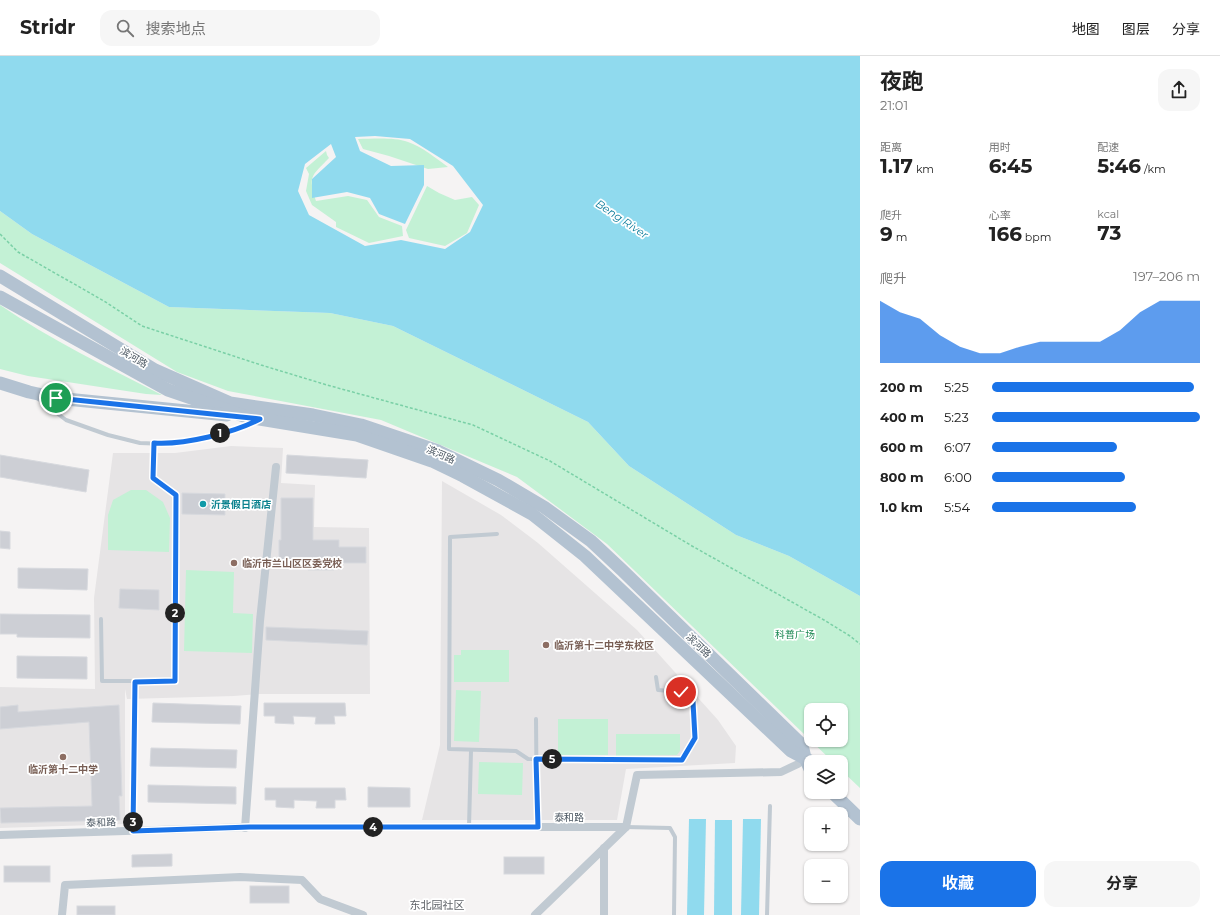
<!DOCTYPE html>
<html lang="zh">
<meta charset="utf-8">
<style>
:root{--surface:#fff;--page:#f6f6f6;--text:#222;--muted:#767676;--line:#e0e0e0;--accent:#1a73e8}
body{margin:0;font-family:Montserrat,"Noto Sans SC",sans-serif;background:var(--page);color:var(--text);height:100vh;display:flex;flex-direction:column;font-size:15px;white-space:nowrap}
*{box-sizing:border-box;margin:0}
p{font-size:13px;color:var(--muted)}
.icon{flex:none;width:22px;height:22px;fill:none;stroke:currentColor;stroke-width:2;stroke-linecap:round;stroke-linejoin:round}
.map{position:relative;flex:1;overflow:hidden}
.drawer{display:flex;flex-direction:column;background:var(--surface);width:360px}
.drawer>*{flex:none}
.tools{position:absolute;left:804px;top:647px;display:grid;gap:8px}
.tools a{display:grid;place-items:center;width:44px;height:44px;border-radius:8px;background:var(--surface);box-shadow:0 1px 3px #0004;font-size:20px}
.pin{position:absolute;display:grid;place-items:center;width:34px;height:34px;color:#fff;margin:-17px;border:2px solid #fff;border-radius:50%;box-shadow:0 1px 4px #0007}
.km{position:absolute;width:20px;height:20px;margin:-10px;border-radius:50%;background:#222;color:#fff;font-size:11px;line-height:20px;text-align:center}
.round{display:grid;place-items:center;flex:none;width:42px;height:42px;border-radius:12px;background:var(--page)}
.head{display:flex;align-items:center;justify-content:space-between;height:68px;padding:0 20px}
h1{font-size:22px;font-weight:700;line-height:30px}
.figures{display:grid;grid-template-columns:repeat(3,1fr);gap:6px;height:68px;padding:4px 20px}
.figures div{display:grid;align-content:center}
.figures b{font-size:20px;font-weight:700}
.figures small{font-size:11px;font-weight:400}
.figures p{font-size:11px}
.chart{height:112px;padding:8px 20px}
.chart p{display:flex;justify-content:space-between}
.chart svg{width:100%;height:72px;margin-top:4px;fill:var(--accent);opacity:.7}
.action{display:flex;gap:8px;margin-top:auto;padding:8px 20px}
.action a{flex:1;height:46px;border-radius:12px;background:var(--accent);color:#fff;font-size:16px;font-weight:700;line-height:46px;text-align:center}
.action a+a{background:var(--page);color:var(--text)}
ul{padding:0 20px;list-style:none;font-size:13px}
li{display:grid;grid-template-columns:64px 48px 1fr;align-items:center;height:30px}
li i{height:10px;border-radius:5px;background:var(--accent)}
header{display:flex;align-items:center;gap:24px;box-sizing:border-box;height:56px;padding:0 20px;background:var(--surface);border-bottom:1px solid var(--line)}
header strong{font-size:19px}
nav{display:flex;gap:22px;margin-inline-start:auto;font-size:14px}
.search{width:280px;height:36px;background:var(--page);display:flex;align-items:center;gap:10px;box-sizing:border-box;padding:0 14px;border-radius:12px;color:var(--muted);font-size:15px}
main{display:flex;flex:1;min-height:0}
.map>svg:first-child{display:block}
</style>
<header>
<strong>Stridr</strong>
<div class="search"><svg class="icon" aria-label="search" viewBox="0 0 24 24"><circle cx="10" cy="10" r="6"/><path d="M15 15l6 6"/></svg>搜索地点</div>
<nav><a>地图</a><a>图层</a><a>分享</a></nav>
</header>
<main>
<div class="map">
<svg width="860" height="859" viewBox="0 0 860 859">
<rect width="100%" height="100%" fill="#f5f3f3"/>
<g fill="#e6e4e5">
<polygon points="231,390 283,392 281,427 315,429 314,471 369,472 370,638 258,638 234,640 127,643 125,633 125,768 0,772 0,631 95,633 94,542 113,397 175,397"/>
<polygon points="442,425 501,459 538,487 637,574 718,664 736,690 735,707 626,713 617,764 422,764 440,689"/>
</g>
<g fill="#c3f1d5" fill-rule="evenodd">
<path d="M358,83C373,83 394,81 408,86C421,90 437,103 448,111L428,113L389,100L363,93Z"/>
<path d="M326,95L327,99L329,102C311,121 308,119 316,145L348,140L367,144L379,161L402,170L403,180L369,187L336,171V166L312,149L306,135L309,118L306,112Z"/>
<polygon points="427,130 439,137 455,144 472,141 479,149 467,177 445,190 409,182 406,174"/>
<path d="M0,155L32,178L169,251L330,257L393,270L588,366L629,410L736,479L789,500L860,540V732L841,714V706H833L607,488L517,421L381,364L228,335L177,316L0,207ZM811,654H841V684H811Z"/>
<path d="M0,249C51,284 107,311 162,339L146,338L28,320L0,313Z"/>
<polygon points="131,434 146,434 163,446 170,462 169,496 108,494 108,459 113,444"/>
<polygon points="186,514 234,516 233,557 253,558 252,597 184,595"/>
<polygon points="461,594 509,594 509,626 454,626 454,599 461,599"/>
<polygon points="456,634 481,635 479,686 454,685"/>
<rect x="558" y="663" width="50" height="36"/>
<polygon points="616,678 680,678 680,695 677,699 616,700"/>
<polygon points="479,706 523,707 522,739 478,738"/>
</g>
<g fill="#90daee" fill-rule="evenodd">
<path d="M0,0H860V540L789,500L736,479L629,410L588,366L393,270L330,257L169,251L32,178L0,155ZM375,80L410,83L453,110L483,149L470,176L445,193L401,184L365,190L309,159L298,135L305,108L331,88L336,101L312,123V142L347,136L370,142L379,158L405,168L424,129V109L391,110L360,95L355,81Z"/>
<polygon points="689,763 706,763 704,859 687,859"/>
<polygon points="743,763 761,763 759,859 741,859"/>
<polygon points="715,764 732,764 732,859 714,859"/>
</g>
<g fill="#cdcfd5" stroke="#d7d9de">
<polygon points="0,399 89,414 86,436 0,421"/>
<polygon points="287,399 368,404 366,422 286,417"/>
<polygon points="182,437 225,438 225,459 182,458"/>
<polygon points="281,442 313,442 313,484 339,484 339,491 366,491 366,507 334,507 334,514 308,514 308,507 279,507 279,484 281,484"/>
<polygon points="0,475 10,476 10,493 0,492"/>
<polygon points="18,512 88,513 87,534 18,532"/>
<polygon points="120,533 159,534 159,554 119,552"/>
<polygon points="0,558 90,559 90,582 17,581 17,578 0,578"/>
<polygon points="266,571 368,575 367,589 266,584"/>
<polygon points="17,600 87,601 87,623 17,622"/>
<polygon points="153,647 241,650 240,668 152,666"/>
<polygon points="264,647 345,647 346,660 334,660 335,668 315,668 316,661 293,660 294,668 275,667 275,660 264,660"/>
<polygon points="18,649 18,656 119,649 122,740 119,740 120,764 1,767 0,752 92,750 89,666 0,673 0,651"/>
<polygon points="151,692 237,694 236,712 150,710"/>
<polygon points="148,729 236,731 236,748 148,746"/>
<polygon points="368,731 410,732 410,751 368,751"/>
<polygon points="265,732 345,732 346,744 335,744 335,752 316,752 317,745 294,744 294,752 276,751 276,744 265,744"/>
<polygon points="172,798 172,810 132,811 132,799"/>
<rect x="504" y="801" width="40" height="17"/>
<rect x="4" y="810" width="46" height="16"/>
<rect x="250" y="830" width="39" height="17"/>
<rect x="77" y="850" width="38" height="9"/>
</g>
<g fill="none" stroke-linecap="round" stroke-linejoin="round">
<polyline stroke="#7ad0a6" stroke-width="1.5" stroke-dasharray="3 2" stroke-linecap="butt" points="0,178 18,196 104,245 142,270 261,309 327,329 473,369 550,405 692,490 824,564 850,580 860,588"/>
<g stroke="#c1cad2" stroke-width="4">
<polyline points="37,342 66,364 108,379 140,387 166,388 212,380 254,366"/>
<polyline points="497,478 450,481 449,693 516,695 528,703 682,704 695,682 693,646 681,636 658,634 656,621"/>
<polyline points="101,563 102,625 175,625 176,439 153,422 154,387"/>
<polyline points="536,663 537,771"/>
<polyline points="469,771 471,695"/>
<polyline points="626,771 670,772 675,781 674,859"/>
<polyline points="133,775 135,626"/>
<polyline points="767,859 770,750"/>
</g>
<g stroke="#c1cad2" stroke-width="8">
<polyline points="245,772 260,565 276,411"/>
<polyline points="0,779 250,771 626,771 637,719 781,716 798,708 805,702"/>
<polyline points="62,859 65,829 240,821 302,824 320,843 363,859"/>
<polyline points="535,859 626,771"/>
<polyline points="604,859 604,792"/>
</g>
<g stroke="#b3c2d1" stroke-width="13">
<polyline points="0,220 155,314 230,347 313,359 361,369 438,395 498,424 544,451 591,485 623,515 802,689 805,702 811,715"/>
<polyline points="0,241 168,334 247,361 357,379 432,405 463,420 532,458 585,500 791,695 810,705"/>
<polyline points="0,327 29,336 56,342 227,359"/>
<polyline points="832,736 860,763"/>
</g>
</g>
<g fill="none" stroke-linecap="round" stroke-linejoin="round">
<defs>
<path id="route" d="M56,342L260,363C234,377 184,389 154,387L153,422L176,439L175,625L135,626L133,775L250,771H538L536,703L682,704L695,682L693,646L681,636"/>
</defs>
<use href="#route" stroke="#fff" stroke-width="8"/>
<use href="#route" stroke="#1a73e8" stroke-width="5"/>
</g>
<circle fill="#0f9aa8" stroke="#fff" stroke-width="1.5" cx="203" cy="448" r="4"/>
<g fill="#8d6e63" stroke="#fff" stroke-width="1.5">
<circle cx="234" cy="507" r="4"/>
<circle cx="546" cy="589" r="4"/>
<circle cx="63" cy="701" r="4"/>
</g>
<g text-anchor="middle" stroke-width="3.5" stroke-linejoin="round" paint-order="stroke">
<g font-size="10" fill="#4a5661" stroke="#fff">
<text transform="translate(134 301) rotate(31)" y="4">滨河路</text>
<text transform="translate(441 398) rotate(23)" y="4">滨河路</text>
<text transform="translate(699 589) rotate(44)" y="4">滨河路</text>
<text x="569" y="765">泰和路</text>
<text transform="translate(101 766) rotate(-2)" y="4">泰和路</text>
</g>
<g font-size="10" font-weight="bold" fill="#0d838f" stroke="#fff" text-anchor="start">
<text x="211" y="452">沂景假日酒店</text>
</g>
<g font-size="10" font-weight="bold" fill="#785e54" stroke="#fff" text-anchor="start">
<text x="242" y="511">临沂市兰山区区委党校</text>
<text x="554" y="593">临沂第十二中学东校区</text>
<text x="63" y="717" text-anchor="middle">临沂第十二中学</text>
</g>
<g font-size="10" fill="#17864f" stroke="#fff">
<text x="795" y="582">科普广场</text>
</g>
<g font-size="11" font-style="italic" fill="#0c7c9b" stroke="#fff">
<text transform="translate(622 163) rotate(34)" y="4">Beng River</text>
</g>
<g font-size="11" fill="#5f6368" stroke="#fff">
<text x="437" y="853">东北园社区</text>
</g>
</g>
</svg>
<div class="tools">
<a><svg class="icon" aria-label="locate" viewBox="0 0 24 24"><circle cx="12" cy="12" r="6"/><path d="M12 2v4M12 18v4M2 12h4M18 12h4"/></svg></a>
<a><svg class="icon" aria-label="layers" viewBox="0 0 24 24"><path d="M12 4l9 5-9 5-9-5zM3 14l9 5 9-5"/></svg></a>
<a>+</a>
<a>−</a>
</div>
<div class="pin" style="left:56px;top:342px;background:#1e9e55"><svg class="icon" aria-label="arrive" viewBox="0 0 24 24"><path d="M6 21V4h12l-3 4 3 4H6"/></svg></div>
<div class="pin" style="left:681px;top:636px;background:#d93025"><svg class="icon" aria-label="check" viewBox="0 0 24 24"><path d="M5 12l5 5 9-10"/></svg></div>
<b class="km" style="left:220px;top:377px">1</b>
<b class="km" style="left:175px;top:557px">2</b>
<b class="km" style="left:133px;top:766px">3</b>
<b class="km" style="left:373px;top:771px">4</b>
<b class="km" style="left:552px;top:703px">5</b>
</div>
<section class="drawer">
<div class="head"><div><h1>夜跑</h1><p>21:01</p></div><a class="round"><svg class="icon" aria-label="share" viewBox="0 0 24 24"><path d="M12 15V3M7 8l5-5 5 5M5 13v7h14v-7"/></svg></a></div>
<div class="figures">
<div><p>距离</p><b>1.17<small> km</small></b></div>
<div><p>用时</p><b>6:45</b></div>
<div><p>配速</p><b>5:46<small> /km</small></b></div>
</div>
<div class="figures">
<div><p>爬升</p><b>9<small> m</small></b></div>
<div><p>心率</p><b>166<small> bpm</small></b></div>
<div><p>kcal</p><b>73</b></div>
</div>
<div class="chart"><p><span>爬升</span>197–206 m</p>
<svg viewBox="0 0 160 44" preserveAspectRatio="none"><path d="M0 44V6L10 13L20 17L30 27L40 34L50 38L60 38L70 34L80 31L90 31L100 31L110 31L120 24L130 13L140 6L150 6L160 6V44z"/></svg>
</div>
<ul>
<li><b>200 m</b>5:25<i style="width:97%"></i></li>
<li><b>400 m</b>5:23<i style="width:100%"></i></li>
<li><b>600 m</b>6:07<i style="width:60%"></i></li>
<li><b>800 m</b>6:00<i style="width:64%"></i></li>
<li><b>1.0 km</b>5:54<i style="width:69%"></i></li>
</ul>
<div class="action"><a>收藏</a><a>分享</a></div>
</section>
</main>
